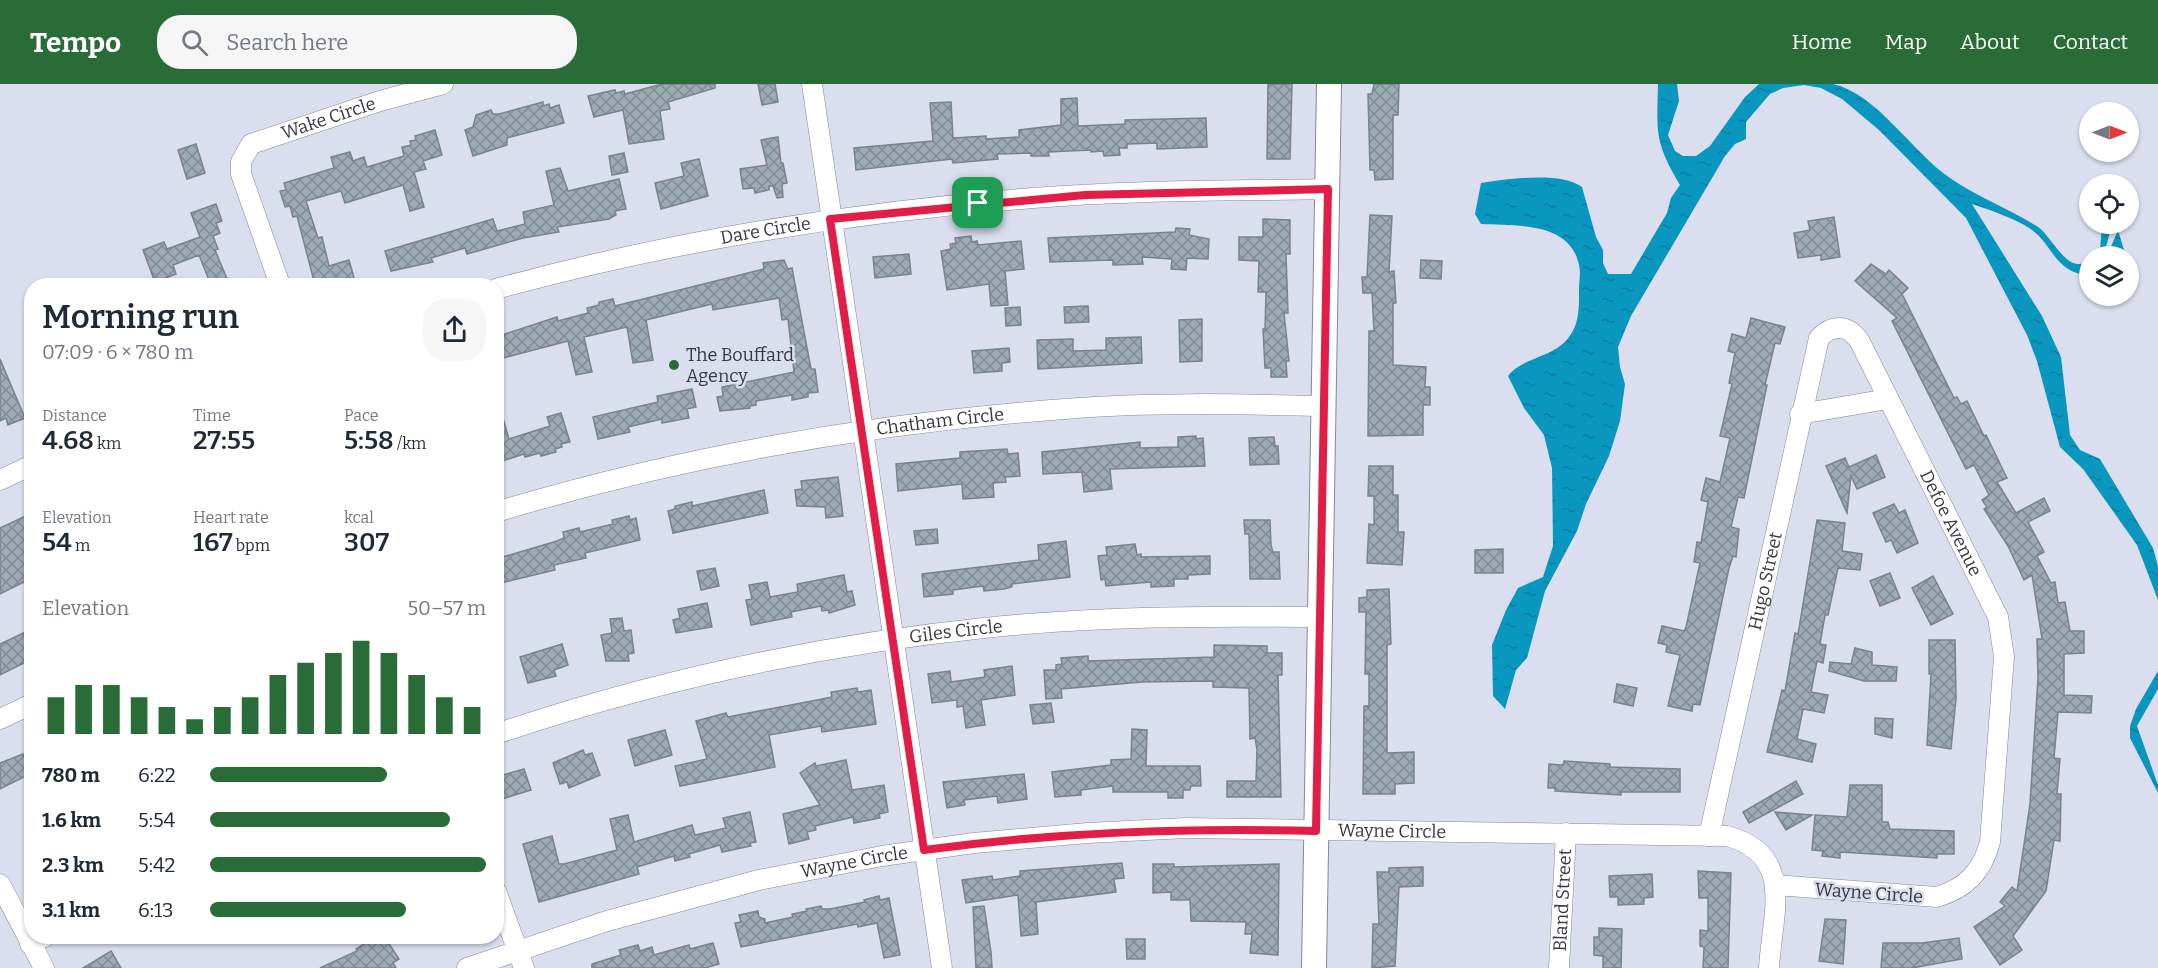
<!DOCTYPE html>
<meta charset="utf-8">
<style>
:root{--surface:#fff;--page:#f6f6f7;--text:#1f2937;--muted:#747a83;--accent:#2a6c37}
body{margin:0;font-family:Bitter,serif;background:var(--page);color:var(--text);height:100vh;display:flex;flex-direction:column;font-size:22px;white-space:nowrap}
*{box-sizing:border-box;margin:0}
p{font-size:20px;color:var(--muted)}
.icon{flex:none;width:33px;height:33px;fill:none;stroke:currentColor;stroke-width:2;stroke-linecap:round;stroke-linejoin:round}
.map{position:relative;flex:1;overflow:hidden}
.drawer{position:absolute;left:24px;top:194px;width:480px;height:666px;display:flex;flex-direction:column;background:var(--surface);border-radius:24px;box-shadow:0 2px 4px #0004}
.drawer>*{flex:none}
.needle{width:39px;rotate:90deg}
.tools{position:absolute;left:2079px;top:18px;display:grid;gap:12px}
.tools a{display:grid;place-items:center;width:60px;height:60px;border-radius:50%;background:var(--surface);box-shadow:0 2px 4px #0004;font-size:30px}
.pin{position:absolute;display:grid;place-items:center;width:51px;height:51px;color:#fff;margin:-26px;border-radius:12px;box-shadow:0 3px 9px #0006}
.round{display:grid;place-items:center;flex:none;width:63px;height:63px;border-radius:24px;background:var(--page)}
.summary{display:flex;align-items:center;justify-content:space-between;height:102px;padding:0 18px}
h1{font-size:33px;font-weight:600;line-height:45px}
.stats{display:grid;grid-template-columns:repeat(3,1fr);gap:9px;height:102px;padding:6px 18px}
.stats div{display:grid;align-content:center}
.stats b{font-size:26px;font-weight:600}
.stats small{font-size:16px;font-weight:400}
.stats p{font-size:16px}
.chart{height:168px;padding:12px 18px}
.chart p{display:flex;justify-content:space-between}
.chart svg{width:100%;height:108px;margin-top:6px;stroke:var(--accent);stroke-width:6}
ul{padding:0 18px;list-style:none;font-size:20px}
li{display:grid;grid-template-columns:96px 72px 1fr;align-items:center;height:45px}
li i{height:15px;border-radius:8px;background:var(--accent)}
header{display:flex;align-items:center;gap:36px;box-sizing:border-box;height:84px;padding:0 30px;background:var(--accent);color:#fff}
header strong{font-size:28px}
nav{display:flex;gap:33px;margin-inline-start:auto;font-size:21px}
.search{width:420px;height:54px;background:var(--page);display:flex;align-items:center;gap:15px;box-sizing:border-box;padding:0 21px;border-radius:24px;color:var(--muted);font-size:22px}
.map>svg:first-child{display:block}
</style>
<header>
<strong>Tempo</strong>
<div class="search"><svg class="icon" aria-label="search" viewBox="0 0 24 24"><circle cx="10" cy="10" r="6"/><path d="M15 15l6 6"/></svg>Search here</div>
<nav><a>Home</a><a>Map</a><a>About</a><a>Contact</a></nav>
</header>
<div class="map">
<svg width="2158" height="884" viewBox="0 0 2158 884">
<defs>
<pattern id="water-ripples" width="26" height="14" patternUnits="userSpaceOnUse" patternTransform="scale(1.5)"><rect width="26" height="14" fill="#0a97bf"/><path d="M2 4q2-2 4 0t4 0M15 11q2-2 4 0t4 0" fill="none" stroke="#0b7c9d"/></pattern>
<pattern id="building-cross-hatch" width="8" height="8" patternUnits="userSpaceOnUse" patternTransform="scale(1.5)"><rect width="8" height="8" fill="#9da9b5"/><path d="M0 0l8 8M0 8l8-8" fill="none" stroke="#818b95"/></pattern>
</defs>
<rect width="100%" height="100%" fill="#dadeee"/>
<g fill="url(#water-ripples)">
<path d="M1658,0H1677L1679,17L1668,51L1675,67L1683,72H1696L1710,62L1745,13L1759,0C1781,0 1812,0 1833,0C1876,9 1914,70 1950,94C1977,113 2010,125 2038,143C2052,152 2068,193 2089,176V191C2056,190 2052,160 2032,146C2019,136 1988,125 1972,120L2042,232L2061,273L2070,351L2080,366L2100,375L2153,464L2158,482V516L2137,461L2083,385L2060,363L2037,277L2027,251L1966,134L1879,46L1842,15L1821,4L1804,1L1783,4L1770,10L1746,38V55L1735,60L1725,72L1631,232L1618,263L1620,283L1625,300L1620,337L1609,372L1586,420L1577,447L1545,507L1527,574L1516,586L1505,625L1493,612L1492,561L1506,526L1518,504L1543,493L1553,462L1552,384L1544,351L1524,324L1508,292C1522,273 1554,274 1569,253C1580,239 1579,221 1579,204C1579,197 1581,188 1579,181C1570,137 1515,142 1481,140L1475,130L1481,99C1508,95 1560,87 1582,103L1596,153L1603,166V179L1608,190H1631L1667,129L1671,114L1680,101C1654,57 1657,49 1658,0Z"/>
<polygon points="2102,140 2112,140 2105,167 2110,165 2118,146 2124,166 2122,172 2093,172 2100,167"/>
<polygon points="2158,587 2158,605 2137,642 2158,701 2158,709 2130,654 2130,642 2136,625"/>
</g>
<g fill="url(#building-cross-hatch)" stroke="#78838f" stroke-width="1.5">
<polygon points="662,0 715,0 715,4 668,18 670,25 660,27 664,55 629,60 623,26 594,33 588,12 615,6 616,9 624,7 625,10"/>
<polygon points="758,0 775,0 778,18 762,21"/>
<polygon points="1268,0 1292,0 1290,75 1267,75"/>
<polygon points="1374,0 1399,0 1398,31 1393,31 1393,95 1375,96 1374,86 1370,86 1368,10 1372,10"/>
<polygon points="1077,14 1078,42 1125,40 1125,36 1206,34 1207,63 1157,65 1157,59 1127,60 1127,64 1119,64 1120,71 1104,72 1103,67 1091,68 1091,66 1048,68 1049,72 1031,72 1031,69 997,70 998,75 953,79 952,75 856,86 854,64 933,57 930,19 951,18 953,54 986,52 986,55 1019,53 1019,46 1061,41 1061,15"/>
<polygon points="543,18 543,22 549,20 550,24 559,21 564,39 507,54 507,61 473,72 465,46 473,43 476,31 491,26 493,30 499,30"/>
<polygon points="435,46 442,71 423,77 426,85 414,88 424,123 410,127 403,101 345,119 341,107 306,117 318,154 322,153 329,182 349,176 356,201 315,201 297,132 293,133 290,122 285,123 280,107 286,106 284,99 334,84 331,73 350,68 353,77 364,73 367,83 404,72 402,63 411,61 410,57 416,56 415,52"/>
<polygon points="778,53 781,79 783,79 787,99 782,100 783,113 777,114 773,102 769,102 769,106 755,109 754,104 743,105 740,85 767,81 761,56"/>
<polygon points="196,60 205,89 187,95 178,66"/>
<polygon points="624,69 628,88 612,91 609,72"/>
<polygon points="699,75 708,112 661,125 655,99 684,92 681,79"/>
<polygon points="560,84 568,107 619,95 626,125 615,127 616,131 609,135 557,143 559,148 523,154 467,170 465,164 431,174 433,178 391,187 385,167 493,135 497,147 525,140 523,128 554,121 546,87"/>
<polygon points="216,120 222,137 216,139 220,149 213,152 218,165 215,166 228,197 211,201 199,171 173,181 176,190 155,198 143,166 164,158 167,165 200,153 191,129"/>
<polygon points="1370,131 1392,132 1389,188 1394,187 1396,219 1393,219 1393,281 1426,283 1425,303 1430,303 1430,321 1423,321 1423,351 1368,352 1369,247 1374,247 1372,209 1363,209 1362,193 1367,193"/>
<polygon points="1834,133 1840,173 1821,176 1821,171 1798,174 1794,149 1810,146 1808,137"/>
<polygon points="1263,135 1290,136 1290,170 1286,170 1288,229 1284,229 1289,277 1286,277 1287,293 1271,293 1271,284 1265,284 1263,245 1265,245 1266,208 1258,208 1259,177 1239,176 1239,153 1263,153"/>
<polygon points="1176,144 1190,145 1189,151 1209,155 1208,175 1187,174 1186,186 1171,185 1172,175 1142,173 1143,180 1113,181 1113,176 1050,178 1048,154 1175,148"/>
<polygon points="971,152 972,158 977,157 978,161 1021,157 1024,185 1005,187 1008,221 991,222 989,200 947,206 941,167 951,165 950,160 956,159 955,154"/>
<polygon points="909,170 911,190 875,194 873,173"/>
<polygon points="784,176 788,185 792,184 811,285 815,285 818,308 808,309 808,313 792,316 792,311 756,317 756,321 749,322 750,324 720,327 717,313 723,312 722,303 794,288 788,235 782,236 779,214 713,226 712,220 646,236 653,276 633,279 627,243 584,253 592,288 576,291 568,257 496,276 496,253 557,233 558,237 588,229 587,224 599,221 599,218 613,215 615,222 764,185 763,179"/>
<polygon points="1421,176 1442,177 1441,195 1420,194"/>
<polygon points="1871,180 1886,190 1889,186 1908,204 1902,210 1954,314 1957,313 1961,320 1967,317 1984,352 1986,351 2007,394 1997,398 2016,429 2044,414 2050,427 2028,438 2044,468 2037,472 2051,499 2055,498 2058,519 2065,518 2070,547 2084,547 2084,569 2064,570 2064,611 2092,612 2091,629 2058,628 2054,674 2060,675 2057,710 2061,710 2060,757 2054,756 2046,807 2013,852 2022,866 2000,881 1974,843 2005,822 2000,818 2012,803 2017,807 2030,720 2038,594 2037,555 2042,555 2032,491 2024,496 2008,462 1984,425 1987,423 1982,416 1989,411 1974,381 1966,385 1892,237 1897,234 1855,197"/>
<polygon points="1088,222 1089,238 1065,239 1064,223"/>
<polygon points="1020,223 1021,241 1006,242 1005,224"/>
<polygon points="1751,234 1785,243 1780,260 1775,259 1765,301 1767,301 1744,414 1738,413 1731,443 1739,445 1736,473 1733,472 1729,484 1700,621 1693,620 1692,627 1668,622 1680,571 1666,568 1667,561 1658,559 1662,542 1684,547 1686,543 1700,479 1694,478 1697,458 1701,459 1708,418 1701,416 1706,394 1720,398 1730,354 1720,352 1732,300 1729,299 1735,269 1728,267 1732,250 1746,254"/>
<polygon points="1202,235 1202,277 1180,278 1179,236"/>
<polygon points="1141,253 1142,279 1038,285 1037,256 1073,255 1073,267 1106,266 1106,254"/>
<polygon points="1009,264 1010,278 1002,279 1002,287 974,289 972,267"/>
<polygon points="0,275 25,334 8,341 6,334 0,337"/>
<polygon points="692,305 696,323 687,325 689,334 662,339 662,335 628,343 630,348 598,355 593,333 658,318 657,312"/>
<polygon points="500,324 509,355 550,342 547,333 561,329 570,358 561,360 562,363 555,365 556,368 541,372 540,369 525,373 524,370 496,379 496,325"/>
<polygon points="1196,352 1196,355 1203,354 1205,382 1110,385 1112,405 1084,408 1082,388 1043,390 1042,368 1140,358 1140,364 1178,363 1178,353"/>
<polygon points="1274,353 1275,362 1278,362 1279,380 1250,381 1249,354"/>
<polygon points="1007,365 1008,370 1018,369 1020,392 1005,393 1006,398 993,399 994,413 963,415 962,400 898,407 896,380 960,374 960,368"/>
<polygon points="1876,371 1885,393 1857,405 1851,392 1847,429 1826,382 1845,374 1849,383"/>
<polygon points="1369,382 1393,382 1393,411 1398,411 1398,448 1404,448 1402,481 1367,479 1369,440 1374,441 1374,412 1368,412"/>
<polygon points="838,393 843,432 826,434 825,423 797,422 795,406 802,405 801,397"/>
<polygon points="764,406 768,429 673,449 668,427 675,425 675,422 692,418 692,422"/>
<polygon points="1894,420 1899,429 1905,426 1918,459 1897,469 1891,456 1886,458 1873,429"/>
<polygon points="32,429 32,494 0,510 0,444"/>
<polygon points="629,432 630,436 636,434 640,456 585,469 586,474 554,481 555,486 496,500 496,475 557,457 564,454 563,448 579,444 580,448 613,440 612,436"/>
<polygon points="1244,436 1270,436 1271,461 1273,468 1279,468 1280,495 1250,495 1249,450 1245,450"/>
<polygon points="1817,436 1845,439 1842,467 1862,470 1860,486 1838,484 1828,531 1825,531 1820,560 1826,561 1823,579 1817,577 1811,608 1828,611 1824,629 1803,625 1797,655 1816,660 1812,678 1767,668 1782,606 1785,607 1795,549 1798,550"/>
<polygon points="937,445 938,459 916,461 914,447"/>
<polygon points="1066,457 1070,493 1012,500 1012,503 1004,505 984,507 983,502 953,506 953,510 924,513 922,490 1039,476 1038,461"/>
<polygon points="1135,460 1137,471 1141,470 1141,473 1210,472 1210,490 1188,491 1188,495 1174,495 1174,502 1151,503 1151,498 1106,502 1105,495 1101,496 1098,472 1107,471 1106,463"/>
<polygon points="1503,465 1503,489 1475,489 1475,466"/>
<polygon points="715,484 719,502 701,506 697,487"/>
<polygon points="1890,489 1900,514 1880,522 1870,497"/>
<polygon points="844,491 847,508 852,507 855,521 829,529 828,526 822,527 821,522 791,528 792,533 751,541 746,516 752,515 749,501 767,498 770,513 798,508 797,500"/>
<polygon points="1933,492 1953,530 1931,541 1912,504"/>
<polygon points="1389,505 1391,560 1387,561 1387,669 1414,668 1414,699 1395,700 1395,710 1363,710 1364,622 1369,622 1369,590 1365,590 1366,528 1359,528 1359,514 1367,513 1367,506"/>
<polygon points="707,519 712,543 676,549 673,536 680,534 678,525"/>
<polygon points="622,534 624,547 631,546 634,569 628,570 629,577 606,577 601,551 612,549 610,535"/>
<polygon points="32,545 32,575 0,591 0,560"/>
<polygon points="1929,556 1955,556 1956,615 1951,665 1927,661 1931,590 1929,590"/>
<polygon points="562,560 568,581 554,586 556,592 528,599 520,573"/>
<polygon points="1214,561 1267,562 1267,569 1282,569 1282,591 1278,591 1281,713 1227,713 1227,697 1256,697 1257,665 1255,654 1250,655 1249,604 1213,603 1213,597 1142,598 1061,605 1062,614 1046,615 1044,586 1056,586 1056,581 1062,580 1061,574 1088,572 1088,577 1214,573"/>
<polygon points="1855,564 1872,568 1872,581 1897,583 1896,597 1864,597 1829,587 1830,578 1851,580"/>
<polygon points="1012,582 1015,611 981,616 985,641 966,644 963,622 957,623 957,616 932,619 928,590 950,587 951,598 985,593 984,586"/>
<polygon points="1617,600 1637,604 1633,622 1614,618"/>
<polygon points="857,604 858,608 871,606 876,640 822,648 821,642 769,651 775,683 680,702 675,682 707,675 696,637 726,629 728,633 817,616 832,613 831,608"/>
<polygon points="1051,619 1054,638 1033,640 1030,621"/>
<polygon points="1875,634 1893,635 1892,654 1875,650"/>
<polygon points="1132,645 1147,646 1146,682 1200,682 1201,702 1191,702 1190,706 1183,706 1183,714 1168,714 1168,708 1113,708 1113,702 1081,706 1081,711 1055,713 1052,688 1111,681 1111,676 1131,675"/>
<polygon points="665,646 672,671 635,682 628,656"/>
<polygon points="583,666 585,671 592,669 600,691 569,704 567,698 560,700 553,679"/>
<polygon points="23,670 32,689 0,705 0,679"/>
<polygon points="846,676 852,706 884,701 888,728 879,730 880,734 854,739 853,733 815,742 816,746 807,748 809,755 789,760 783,730 820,721 800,689 815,679 816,682"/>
<polygon points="1564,677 1610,680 1610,683 1680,685 1680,708 1621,708 1621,711 1555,707 1555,704 1548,704 1549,680 1563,681"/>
<polygon points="524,685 531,706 502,715 496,693"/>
<polygon points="1024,690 1027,715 998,719 997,712 964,716 965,721 947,724 943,698"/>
<polygon points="1796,697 1803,710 1749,739 1743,728"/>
<polygon points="1850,701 1882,701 1882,738 1888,738 1890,745 1954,747 1954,770 1937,770 1937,774 1840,768 1840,774 1822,772 1823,767 1812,766 1815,731 1847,733"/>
<polygon points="750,728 756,758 750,759 751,762 722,768 720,761 689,770 690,773 675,777 674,772 637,783 639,790 539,818 523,760 552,752 559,780 564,780 617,766 610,735 628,731 634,758 692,741 695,751 726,744 723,734"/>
<polygon points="1775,728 1812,731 1786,746"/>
<polygon points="1122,779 1124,794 1114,795 1116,808 1036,818 1038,850 1021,852 1018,811 966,819 962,796 992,792 993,796 1020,792 1020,787"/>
<polygon points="1153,780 1174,780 1174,783 1279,780 1278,871 1250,869 1252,850 1245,850 1246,838 1191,837 1190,816 1171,816 1171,808 1153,809"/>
<polygon points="1423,783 1423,802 1399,803 1395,882 1372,884 1373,840 1379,840 1377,788 1389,788 1389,784"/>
<polygon points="1698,787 1731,789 1728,884 1703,884 1704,863 1700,862 1700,846 1708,847 1708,814 1699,814"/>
<polygon points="1652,790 1653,813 1644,814 1644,820 1618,821 1618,813 1610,813 1609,792"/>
<polygon points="879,812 880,816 889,814 900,871 884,874 877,839 858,843 857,840 741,863 735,839 741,838 739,831 758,827 759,833 765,835 765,839 793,833 792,830 807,827 806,825 821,822 822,825 830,825 865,818 864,816"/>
<polygon points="984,822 991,868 992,884 976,884 973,823"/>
<polygon points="1825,835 1846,836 1843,880 1819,877"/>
<polygon points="1599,844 1622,845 1621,884 1603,884 1603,872 1594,871 1594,853 1599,853"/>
<polygon points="376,852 384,852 399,875 393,879 396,884 320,884 357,867 356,865"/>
<polygon points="1959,854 1962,875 1912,884 1881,884 1883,859 1922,859"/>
<polygon points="1126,855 1145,855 1145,875 1127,875"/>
<polygon points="713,859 719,880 705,884 592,884 592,880 621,871 619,866 638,861 640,867 652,863 654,871 689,861 690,865"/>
<polygon points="111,867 121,884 83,884"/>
</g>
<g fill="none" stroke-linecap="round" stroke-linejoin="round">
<defs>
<g id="minor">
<polyline points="812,0 942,884"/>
<path id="s1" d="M280,201L241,90V78L251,60L380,17L443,0"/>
<path id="s2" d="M496,205C671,157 852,128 1033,114C1131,106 1229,107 1328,105"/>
<polyline points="1800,330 1888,315"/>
<polyline points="0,396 32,381"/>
<path id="s3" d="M496,428C682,372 873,339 1065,325C1151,318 1237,320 1323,322"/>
<polyline points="0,635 32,620"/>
<path id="s4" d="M496,650C653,597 820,561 984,544C1096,532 1208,532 1320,533"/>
<path id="s5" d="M1709,752L1819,254C1833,239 1849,241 1860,258L1998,533L2004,573L1990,758C1982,788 1966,804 1937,813L1775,801"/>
<polyline points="0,800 44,884"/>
<polyline points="496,807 524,884"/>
<polyline points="30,860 46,852"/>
<path id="s6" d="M467,884L607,837L759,796L882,772L974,759L1088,749L1186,744L1727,752C1796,771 1772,829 1769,884"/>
<path id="s7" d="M1559,884L1566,749"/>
</g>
<polyline id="tertiary" points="1314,884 1329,0"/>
</defs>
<use href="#minor" stroke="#858897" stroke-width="21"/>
<use href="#tertiary" stroke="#858897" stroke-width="26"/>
<use href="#minor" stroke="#fff" stroke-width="20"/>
<use href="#tertiary" stroke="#fff" stroke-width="24"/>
</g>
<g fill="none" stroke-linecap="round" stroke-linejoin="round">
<defs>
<path id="route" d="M1328,105L1316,747C1182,744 1057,748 924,766L830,135L1085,111Z"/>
</defs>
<use href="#route" stroke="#fff" stroke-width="12"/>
<use href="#route" stroke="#e11d48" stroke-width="8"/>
</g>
<circle fill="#2a6c37" stroke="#dadeee" stroke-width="2" cx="674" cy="281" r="6"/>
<g text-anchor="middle" stroke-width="5" stroke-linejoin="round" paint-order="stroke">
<g font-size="18" fill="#383940" stroke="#dadeee">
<text dy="6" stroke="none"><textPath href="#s1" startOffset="232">Wake Circle</textPath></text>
<text dy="6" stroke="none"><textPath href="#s2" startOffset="276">Dare Circle</textPath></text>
<text dy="6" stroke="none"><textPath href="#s3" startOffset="454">Chatham Circle</textPath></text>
<text dy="6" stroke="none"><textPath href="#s5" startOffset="762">Defoe Avenue</textPath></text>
<text dy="6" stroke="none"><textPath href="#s5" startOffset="261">Hugo Street</textPath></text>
<text dy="6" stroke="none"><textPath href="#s4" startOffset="472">Giles Circle</textPath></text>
<text dy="6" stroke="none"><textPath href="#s6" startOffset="942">Wayne Circle</textPath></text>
<text dy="6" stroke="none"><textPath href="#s6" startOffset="402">Wayne Circle</textPath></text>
<text transform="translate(1869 809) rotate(4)" y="6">Wayne Circle</text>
<text dy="6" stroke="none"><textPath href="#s7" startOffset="68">Bland Street</textPath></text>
</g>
<g font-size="18" fill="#383940" stroke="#dadeee" text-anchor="start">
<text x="686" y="277">The Bouffard<tspan x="686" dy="21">Agency</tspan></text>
</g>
</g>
</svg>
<div class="tools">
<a><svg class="needle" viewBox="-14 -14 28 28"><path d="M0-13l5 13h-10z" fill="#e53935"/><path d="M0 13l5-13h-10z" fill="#747a83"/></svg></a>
<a><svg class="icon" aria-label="locate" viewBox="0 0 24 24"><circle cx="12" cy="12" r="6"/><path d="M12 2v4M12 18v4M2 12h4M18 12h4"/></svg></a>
<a><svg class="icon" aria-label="layers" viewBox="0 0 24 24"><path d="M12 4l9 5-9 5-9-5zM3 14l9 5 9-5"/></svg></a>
</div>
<div class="pin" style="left:978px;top:119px;background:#1e9e55"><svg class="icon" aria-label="arrive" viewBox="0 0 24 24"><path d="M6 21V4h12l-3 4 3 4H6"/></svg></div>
<section class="drawer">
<div class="summary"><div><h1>Morning run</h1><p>07:09 · 6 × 780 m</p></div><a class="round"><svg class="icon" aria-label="share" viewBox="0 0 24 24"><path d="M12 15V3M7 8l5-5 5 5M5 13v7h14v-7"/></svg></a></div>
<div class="stats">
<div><p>Distance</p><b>4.68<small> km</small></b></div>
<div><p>Time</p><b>27:55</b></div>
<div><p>Pace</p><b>5:58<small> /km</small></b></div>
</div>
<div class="stats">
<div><p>Elevation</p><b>54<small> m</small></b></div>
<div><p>Heart rate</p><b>167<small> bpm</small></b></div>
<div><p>kcal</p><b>307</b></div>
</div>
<div class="chart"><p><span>Elevation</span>50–57 m</p>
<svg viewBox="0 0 160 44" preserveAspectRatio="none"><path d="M5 44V29M15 44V24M25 44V24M35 44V29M45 44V33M55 44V38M65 44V33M75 44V29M85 44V20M95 44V15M105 44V11M115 44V6M125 44V11M135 44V20M145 44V29M155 44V33"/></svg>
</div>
<ul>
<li><b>780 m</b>6:22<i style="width:64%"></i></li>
<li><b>1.6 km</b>5:54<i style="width:87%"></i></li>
<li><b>2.3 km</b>5:42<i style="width:100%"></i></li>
<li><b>3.1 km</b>6:13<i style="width:71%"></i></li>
</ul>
</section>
</div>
